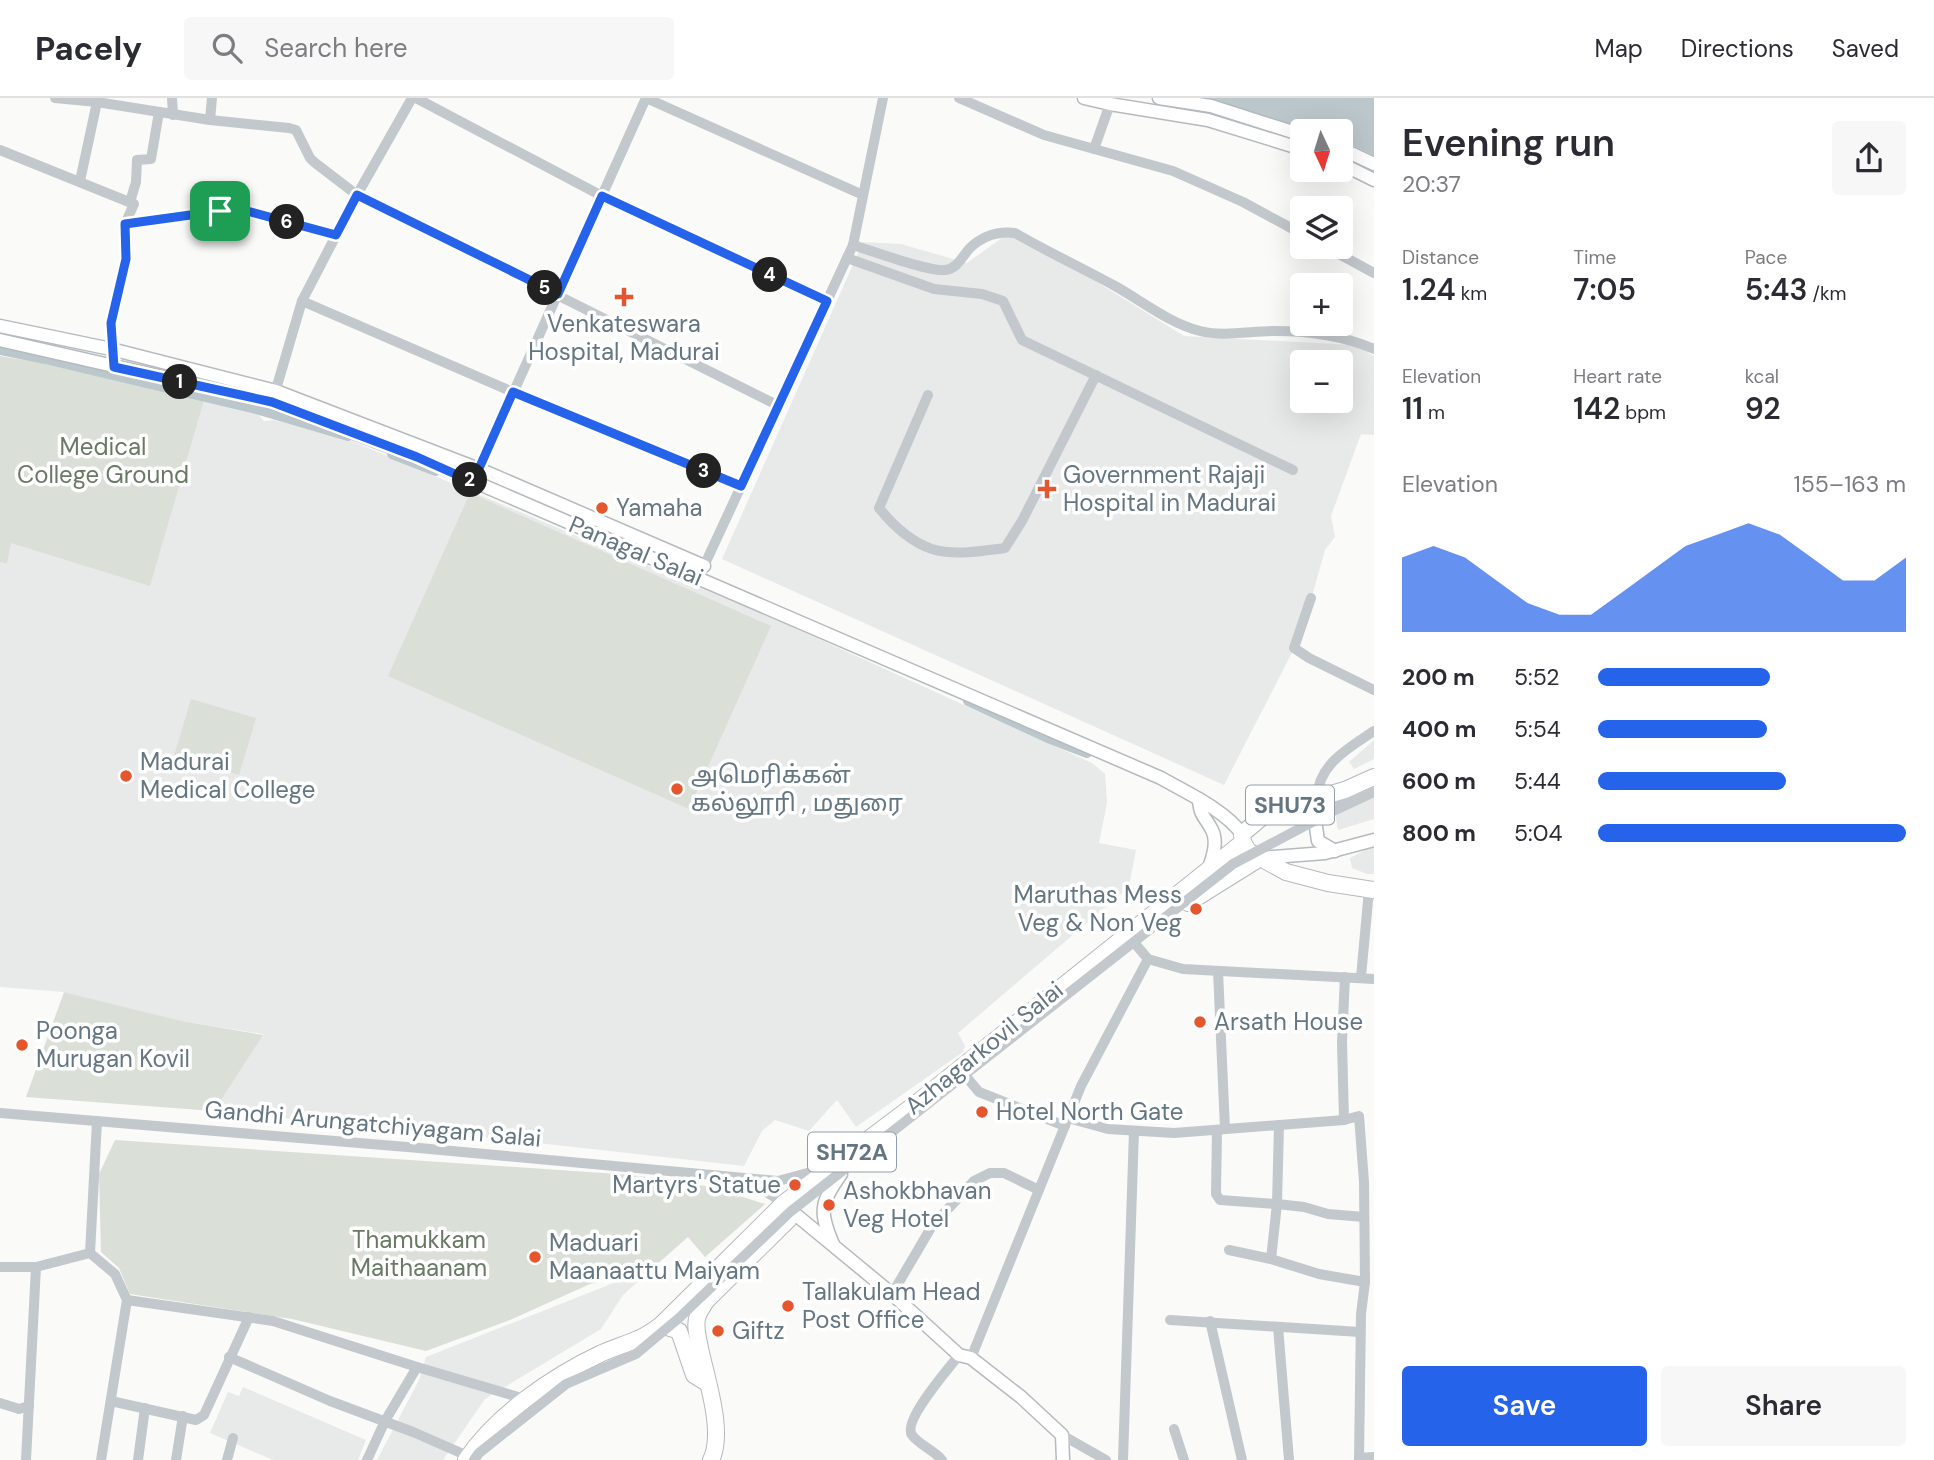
<!DOCTYPE html>
<meta charset="utf-8">
<style>
:root{--surface:#fff;--page:#f7f7f7;--text:#2b2b33;--muted:#7c7c81;--line:#e1e1e2;--accent:#2563eb}
body{margin:0;font-family:"DM Sans","Noto Sans Tamil",sans-serif;background:var(--page);color:var(--text);height:100vh;display:flex;flex-direction:column;font-size:26px;white-space:nowrap}
*{box-sizing:border-box;margin:0}
p{font-size:23px;color:var(--muted)}
.icon{flex:none;width:38px;height:38px;fill:none;stroke:currentColor;stroke-width:2;stroke-linecap:round;stroke-linejoin:round}
.map{position:relative;flex:1;overflow:hidden}
.sheet{display:flex;flex-direction:column;background:var(--surface);width:560px}
.sheet>*{flex:none}
.needle{width:46px;rotate:176deg}
.fabs{position:absolute;left:1290px;top:21px;display:grid;gap:14px}
.fabs a{display:grid;place-items:center;width:63px;height:63px;border-radius:7px;background:var(--surface);box-shadow:0 7px 28px #0002;font-size:35px}
.pin{position:absolute;display:grid;place-items:center;width:60px;height:60px;color:#fff;margin:-30px;border-radius:14px;box-shadow:0 4px 10px #0006}
.km{position:absolute;width:35px;height:35px;margin:-18px;border-radius:50%;background:#222;color:#fff;font-size:19px;line-height:35px;text-align:center}
.round{display:grid;place-items:center;flex:none;width:74px;height:74px;border-radius:7px;background:var(--page)}
.overview{display:flex;align-items:center;justify-content:space-between;height:119px;padding:0 28px}
h1{font-size:38px;font-weight:600;line-height:52px}
.figures{display:grid;grid-template-columns:repeat(3,1fr);gap:10px;height:119px;padding:7px 28px}
.figures div{display:grid;align-content:center}
.figures b{font-size:30px;font-weight:600}
.figures small{font-size:19px;font-weight:400}
.figures p{font-size:19px}
.chart{height:196px;padding:14px 28px}
.chart p{display:flex;justify-content:space-between}
.chart svg{width:100%;height:126px;margin-top:7px;fill:var(--accent);opacity:.7}
.button{display:flex;gap:14px;margin-top:auto;padding:14px 28px}
.button a{flex:1;height:80px;border-radius:7px;background:var(--accent);color:#fff;font-size:28px;font-weight:600;line-height:80px;text-align:center}
.button a+a{background:var(--page);color:var(--text)}
ul{padding:0 28px;list-style:none;font-size:23px}
li{display:grid;grid-template-columns:112px 84px 1fr;align-items:center;height:52px}
li i{height:18px;border-radius:9px;background:var(--accent)}
header{display:flex;align-items:center;gap:42px;box-sizing:border-box;height:98px;padding:0 35px;background:var(--surface);border-bottom:2px solid var(--line)}
header strong{font-size:33px}
nav{display:flex;gap:38px;margin-inline-start:auto;font-size:24px}
.search{width:490px;height:63px;background:var(--page);display:flex;align-items:center;gap:18px;box-sizing:border-box;padding:0 24px;border-radius:7px;color:var(--muted);font-size:26px}
main{display:flex;flex:1;min-height:0}
.map>svg:first-child{display:block}
</style>
<header>
<strong>Pacely</strong>
<div class="search"><svg class="icon" aria-label="search" viewBox="0 0 24 24"><circle cx="10" cy="10" r="6"/><path d="M15 15l6 6"/></svg>Search here</div>
<nav><a>Map</a><a>Directions</a><a>Saved</a></nav>
</header>
<main>
<div class="map">
<svg width="1374" height="1362" viewBox="0 0 1374 1362">
<rect width="100%" height="100%" fill="#fafaf8"/>
<g fill="#e8e9e9" fill-rule="evenodd">
<path d="M1013,132L1184,238L1354,247L1374,258V337L1361,336L1331,418L1335,439L1325,452L1301,537L1224,687L722,461L863,144L901,146L967,165ZM1302,264H1340V303H1302Z"/>
<polygon points="36,264 204,302 257,315 264,323 274,322 347,341 786,526 1092,665 1105,676 1107,705 1099,745 1136,752 1129,789 958,935 965,948 963,954 856,1029 837,1002 809,1033 775,1022 762,1033 744,1068 556,1047 214,1013 263,936 182,923 64,894 0,889 0,464 7,466"/>
<polygon points="1374,642 1374,661 1354,671 1349,664"/>
<polygon points="1374,695 1374,721 1338,732 1336,720 1337,709"/>
<polygon points="1374,747 1374,776 1367,776 1352,770 1350,760"/>
<polygon points="654,1169 623,1197 601,1231 485,1301 443,1362 377,1362 419,1282 426,1259"/>
<polygon points="243,1289 366,1342 358,1362 273,1362 210,1335 228,1294 239,1298"/>
</g>
<g fill="#dadfd7">
<polygon points="0,258 36,264 204,302 150,488 11,445 7,466 0,464"/>
<polygon points="470,395 771,528 689,711 388,578"/>
<polygon points="191,601 256,620 239,677 174,658"/>
<polygon points="64,894 182,923 263,937 214,1013 26,999"/>
<polygon points="115,1042 632,1077 712,1089 765,1106 705,1159 688,1139 654,1169 590,1186 510,1222 426,1253 292,1221 130,1196 119,1170 101,1154 99,1076"/>
</g>
<polygon fill="#bbc7cb" points="1190,0 1374,0 1374,58 1341,42 1340,33 1313,33 1210,3"/>
<g fill="none" stroke-linecap="round" stroke-linejoin="round">
<g stroke="#bbc7cb" stroke-width="10">
<polyline points="0,252 45,261 256,311 348,338"/>
<polyline points="392,356 436,373"/>
<polyline points="968,603 1048,640 1087,655"/>
</g>
<defs>
<g id="major">
<polyline points="1084,0 1110,6 1208,22 1302,51"/>
<polyline points="1159,0 1211,8 1302,37"/>
<polyline points="1340,50 1374,66"/>
<polyline points="1340,65 1374,82"/>
<polyline points="0,228 111,251 276,293 479,371 704,468"/>
<path d="M0,242L272,304L417,359L1161,680C1187,695 1225,712 1242,736"/>
<polyline points="1317,700 1314,715 1318,743 1335,753"/>
<path d="M1199,701C1200,719 1205,718 1212,732C1218,744 1213,758 1209,770"/>
<polyline points="1261,760 1325,755 1374,742"/>
<polyline points="795,1116 892,1196 959,1257 971,1260 1021,1299 1062,1337 1063,1362"/>
<path d="M833,1146C819,1114 820,1105 841,1076"/>
</g>
<g id="highway">
<polyline points="1374,679 1345,692 1278,711 1261,720 1242,736 1243,744 1248,753 1286,774 1328,785 1374,792"/>
<polyline points="1188,805 1260,760"/>
<polyline points="661,1227 679,1233 694,1277 707,1285"/>
<path d="M466,1362C496,1317 553,1278 602,1255C614,1250 626,1246 638,1241C646,1238 654,1232 661,1227L784,1105L918,1004L1243,744"/>
<path d="M711,1362C725,1334 706,1280 700,1250C698,1239 694,1227 698,1217C700,1212 704,1207 706,1203L789,1121"/>
</g>
</defs>
<use href="#major" stroke="#b5babe" stroke-width="15"/>
<use href="#highway" stroke="#b4b9bd" stroke-width="18"/>
<g stroke="#c3c8cc" stroke-width="10">
<polyline points="55,0 97,4 210,22 289,30 296,32 310,60 314,64 357,97 779,308"/>
<polyline points="172,0 173,17"/>
<polyline points="416,0 602,98 827,203"/>
<polyline points="646,0 863,97"/>
<polyline points="959,0 1044,37 1173,73 1243,104 1302,136"/>
<polyline points="210,22 212,0"/>
<polyline points="1094,51 1110,6"/>
<polyline points="0,52 134,106 125,126 126,161 111,225 114,269"/>
<polyline points="80,83 97,4"/>
<polyline points="130,104 136,84 137,62 151,61 159,14"/>
<polyline points="125,126 147,122 234,111 247,113 336,137"/>
<path d="M853,147C872,153 929,174 945,172C957,171 962,159 969,151C982,138 997,133 1015,135C1048,154 1082,170 1115,188C1142,203 1169,225 1200,233C1223,239 1251,233 1275,233C1307,233 1344,238 1374,251"/>
<polyline points="1326,149 1374,175"/>
<polyline points="847,160 934,191 982,196 1003,203 1022,242 1293,372"/>
<polyline points="302,203 513,294 741,388"/>
<path d="M928,297L879,410C892,426 911,444 932,451C954,458 982,453 1005,450L1022,423L1096,277"/>
<polyline points="274,298 302,203 357,97 412,0"/>
<polyline points="473,384 646,0"/>
<polyline points="704,468 853,147 883,0"/>
<polyline points="1311,500 1294,550 1309,560 1374,592"/>
<path d="M1358,700L1342,702L1317,700C1318,666 1349,650 1374,633"/>
<polyline points="1137,848 1148,861 1183,871 1374,881"/>
<polyline points="1218,873 1225,1031"/>
<polyline points="1361,879 1369,792"/>
<polyline points="968,981 979,994 1065,1028"/>
<polyline points="0,1015 419,1050 778,1083 822,1071"/>
<polyline points="1068,1020 1108,1031 1174,1035 1344,1022 1359,1018 1364,1084 1365,1184 1361,1216 1359,1362"/>
<polyline points="1344,1022 1342,944 1345,879"/>
<polyline points="1217,1032 1216,1096 1220,1102 1277,1106 1304,1109 1328,1116 1364,1119"/>
<polyline points="745,1081 784,1105"/>
<polyline points="1229,1152 1271,1161 1319,1176 1365,1184"/>
<polyline points="90,1155 115,1176 127,1202 101,1362"/>
<polyline points="1271,1161 1277,1106 1279,1027"/>
<polyline points="0,1169 36,1169"/>
<polyline points="892,1196 932,1128 974,1083 990,1075 1004,1075 1039,1092"/>
<polyline points="127,1202 273,1223 417,1269"/>
<polyline points="1170,1222 1360,1234"/>
<polyline points="1210,1223 1242,1362"/>
<polyline points="1278,1229 1289,1362"/>
<polyline points="229,1259 330,1303 413,1334 468,1358"/>
<polyline points="971,1260 1081,988 1148,861"/>
<polyline points="111,1303 196,1322 204,1317 249,1219"/>
<polyline points="0,1305 19,1311 29,1308"/>
<polyline points="1174,1331 1184,1362"/>
<polyline points="1062,1337 1106,1362"/>
<polyline points="1359,1360 1374,1359"/>
<polyline points="26,1362 36,1169 90,1155 97,1023"/>
<polyline points="138,1362 145,1310"/>
<polyline points="176,1362 183,1318"/>
<polyline points="227,1362 233,1340"/>
<polyline points="367,1362 385,1323 417,1269 525,1301"/>
<path d="M942,1362C934,1352 919,1347 912,1337C902,1323 950,1269 959,1257"/>
<polyline points="1123,1362 1134,1033"/>
</g>
<use href="#major" stroke="#fff" stroke-width="12"/>
<use href="#highway" stroke="#fff" stroke-width="16"/>
<polyline stroke="#c3c8cc" stroke-width="10" points="474,1362 479,1355 566,1286 636,1256 679,1220 790,1114 1233,766 1329,715 1374,694"/>
</g>
<g fill="none" stroke-linecap="round" stroke-linejoin="round">
<defs>
<polygon id="route" points="357,97 558,196 602,98 827,203 741,388 513,294 473,384 417,359 272,304 114,269 111,225 126,161 125,126 234,111 247,113 336,137"/>
</defs>
<use href="#route" stroke="#fff" stroke-width="14"/>
<use href="#route" stroke="#2563eb" stroke-width="9"/>
</g>
<g fill="#e4572e" stroke="#fff" stroke-width="2.5">
<path d="M620.5 188.5h7v7h7v7h-7v7h-7v-7h-7v-7h7z"/>
<path d="M1043.5 380.5h7v7h7v7h-7v7h-7v-7h-7v-7h7z"/>
<circle cx="602" cy="410" r="7"/>
<circle cx="126" cy="678" r="7"/>
<circle cx="677" cy="691" r="7"/>
<circle cx="1196" cy="811" r="7"/>
<circle cx="1200" cy="924" r="7"/>
<circle cx="22" cy="947" r="7"/>
<circle cx="982" cy="1014" r="7"/>
<circle cx="795" cy="1087" r="7"/>
<circle cx="829" cy="1107" r="7"/>
<circle cx="535" cy="1159" r="7"/>
<circle cx="788" cy="1208" r="7"/>
<circle cx="718" cy="1233" r="7"/>
</g>
<g text-anchor="middle" stroke-width="7" stroke-linejoin="round" paint-order="stroke">
<g fill="#fff" stroke="#939fa8" stroke-width="2">
<rect x="1246" y="687.5" width="88" height="39" rx="5"/>
<rect x="808" y="1034.5" width="88" height="39" rx="5"/>
</g>
<g font-size="23" font-weight="bold" fill="#657683">
<text x="1290" y="715">SHU73</text>
<text x="852" y="1062">SH72A</text>
</g>
<g font-size="24" fill="#657683" stroke="#fff" text-anchor="start">
<text x="624" y="234" text-anchor="middle">Venkateswara<tspan x="624" dy="28">Hospital, Madurai</tspan></text>
<text x="1063" y="385">Government Rajaji<tspan x="1063" dy="28">Hospital in Madurai</tspan></text>
<text x="616" y="418">Yamaha</text>
<text x="140" y="672">Madurai<tspan x="140" dy="28">Medical College</tspan></text>
<text x="691" y="685">அமெரிக்கன்<tspan x="691" dy="28">கல்லூரி , மதுரை</tspan></text>
<text x="1182" y="805" text-anchor="end">Maruthas Mess<tspan x="1182" dy="28">Veg &amp; Non Veg</tspan></text>
<text x="1214" y="932">Arsath House</text>
<text x="36" y="941">Poonga<tspan x="36" dy="28">Murugan Kovil</tspan></text>
<text x="996" y="1022">Hotel North Gate</text>
<text x="781" y="1095" text-anchor="end">Martyrs' Statue</text>
<text x="843" y="1101">Ashokbhavan<tspan x="843" dy="28">Veg Hotel</tspan></text>
<text x="549" y="1153">Maduari<tspan x="549" dy="28">Maanaattu Maiyam</tspan></text>
<text x="802" y="1202">Tallakulam Head<tspan x="802" dy="28">Post Office</tspan></text>
<text x="732" y="1241">Giftz</text>
</g>
<g font-size="24" fill="#687a64" stroke="#fff">
<text x="103" y="357">Medical<tspan x="103" dy="28">College Ground</tspan></text>
<text x="419" y="1150">Thamukkam<tspan x="419" dy="28">Maithaanam</tspan></text>
</g>
<g font-size="24" fill="#657683" stroke="#fff">
<text transform="translate(636 453) rotate(23)" y="8">Panagal Salai</text>
<text transform="translate(984 950) rotate(-39)" y="8">Azhagarkovil Salai</text>
<text transform="translate(373 1026) rotate(5)" y="8">Gandhi Arungatchiyagam Salai</text>
</g>
</g>
</svg>
<div class="fabs">
<a><svg class="needle" viewBox="-14 -14 28 28"><path d="M0-13l5 13h-10z" fill="#e53935"/><path d="M0 13l5-13h-10z" fill="#7c7c81"/></svg></a>
<a><svg class="icon" aria-label="layers" viewBox="0 0 24 24"><path d="M12 4l9 5-9 5-9-5zM3 14l9 5 9-5"/></svg></a>
<a>+</a>
<a>−</a>
</div>
<div class="pin" style="left:220px;top:113px;background:#1e9e55"><svg class="icon" aria-label="arrive" viewBox="0 0 24 24"><path d="M6 21V4h12l-3 4 3 4H6"/></svg></div>
<b class="km" style="left:180px;top:284px">1</b>
<b class="km" style="left:470px;top:382px">2</b>
<b class="km" style="left:704px;top:373px">3</b>
<b class="km" style="left:770px;top:177px">4</b>
<b class="km" style="left:545px;top:190px">5</b>
<b class="km" style="left:287px;top:124px">6</b>
</div>
<section class="sheet">
<div class="overview"><div><h1>Evening run</h1><p>20:37</p></div><a class="round"><svg class="icon" aria-label="share" viewBox="0 0 24 24"><path d="M12 15V3M7 8l5-5 5 5M5 13v7h14v-7"/></svg></a></div>
<div class="figures">
<div><p>Distance</p><b>1.24<small> km</small></b></div>
<div><p>Time</p><b>7:05</b></div>
<div><p>Pace</p><b>5:43<small> /km</small></b></div>
</div>
<div class="figures">
<div><p>Elevation</p><b>11<small> m</small></b></div>
<div><p>Heart rate</p><b>142<small> bpm</small></b></div>
<div><p>kcal</p><b>92</b></div>
</div>
<div class="chart"><p><span>Elevation</span>155–163 m</p>
<svg viewBox="0 0 160 44" preserveAspectRatio="none"><path d="M0 44V18L10 14L20 18L30 26L40 34L50 38L60 38L70 30L80 22L90 14L100 10L110 6L120 10L130 18L140 26L150 26L160 18V44z"/></svg>
</div>
<ul>
<li><b>200 m</b>5:52<i style="width:56%"></i></li>
<li><b>400 m</b>5:54<i style="width:55%"></i></li>
<li><b>600 m</b>5:44<i style="width:61%"></i></li>
<li><b>800 m</b>5:04<i style="width:100%"></i></li>
</ul>
<div class="button"><a>Save</a><a>Share</a></div>
</section>
</main>
